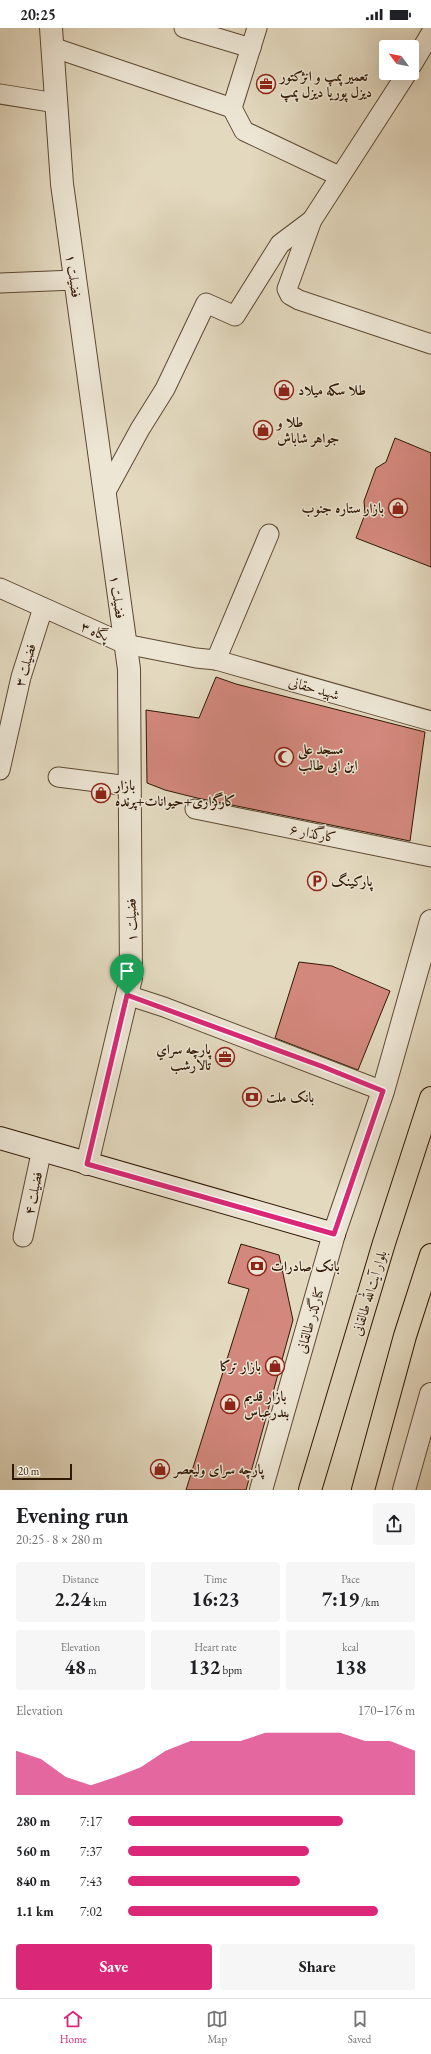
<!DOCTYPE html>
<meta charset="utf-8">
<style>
:root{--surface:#fff;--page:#f6f6f6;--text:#202124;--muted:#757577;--line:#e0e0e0;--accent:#db2777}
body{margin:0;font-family:"EB Garamond",Amiri,serif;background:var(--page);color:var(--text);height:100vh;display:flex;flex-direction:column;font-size:15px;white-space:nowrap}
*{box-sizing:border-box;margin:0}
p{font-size:13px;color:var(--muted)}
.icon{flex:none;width:22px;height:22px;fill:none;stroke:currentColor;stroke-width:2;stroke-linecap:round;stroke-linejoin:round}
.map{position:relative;height:1462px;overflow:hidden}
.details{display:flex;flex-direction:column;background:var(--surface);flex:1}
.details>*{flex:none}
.needle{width:26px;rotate:302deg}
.fabs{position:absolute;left:379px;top:12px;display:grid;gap:8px}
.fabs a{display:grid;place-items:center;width:40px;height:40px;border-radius:4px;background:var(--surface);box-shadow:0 4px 16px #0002;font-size:20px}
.scale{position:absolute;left:12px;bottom:10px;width:60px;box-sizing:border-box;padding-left:4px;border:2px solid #301904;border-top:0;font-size:11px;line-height:14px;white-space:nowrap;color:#301904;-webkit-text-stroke:3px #ede6d5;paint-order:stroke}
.pin{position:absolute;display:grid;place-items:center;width:34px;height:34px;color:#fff;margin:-41px -17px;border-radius:50% 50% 50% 0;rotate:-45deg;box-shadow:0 0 4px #0007}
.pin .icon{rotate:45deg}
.round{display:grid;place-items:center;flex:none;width:42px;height:42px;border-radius:4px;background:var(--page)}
.headline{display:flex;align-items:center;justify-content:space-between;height:68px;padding:0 16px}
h1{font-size:22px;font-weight:700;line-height:30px}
.stats{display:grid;grid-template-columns:repeat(3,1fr);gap:6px;height:68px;padding:4px 16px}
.stats div{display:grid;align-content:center;border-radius:4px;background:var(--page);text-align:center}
.stats b{font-size:20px;font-weight:700}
.stats small{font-size:11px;font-weight:400}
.stats p{font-size:11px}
.chart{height:112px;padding:8px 16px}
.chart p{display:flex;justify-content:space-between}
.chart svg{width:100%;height:72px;margin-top:4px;fill:var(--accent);opacity:.7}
.action{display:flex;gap:8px;margin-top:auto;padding:8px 16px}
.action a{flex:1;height:46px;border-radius:4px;background:var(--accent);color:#fff;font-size:16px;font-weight:700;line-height:46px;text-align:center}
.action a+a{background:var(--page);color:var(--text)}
ul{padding:0 16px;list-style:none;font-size:13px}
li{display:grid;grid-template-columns:64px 48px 1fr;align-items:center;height:30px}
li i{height:10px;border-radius:5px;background:var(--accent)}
.status{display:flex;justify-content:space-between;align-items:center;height:28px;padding:0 20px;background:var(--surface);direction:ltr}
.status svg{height:11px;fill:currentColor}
.tabs{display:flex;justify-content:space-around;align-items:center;height:56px;border-top:1px solid var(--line);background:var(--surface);font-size:11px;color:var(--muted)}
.tabs a{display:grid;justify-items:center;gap:2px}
.tabs .on{color:var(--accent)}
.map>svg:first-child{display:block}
</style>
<div class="status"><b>20:25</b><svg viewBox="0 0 49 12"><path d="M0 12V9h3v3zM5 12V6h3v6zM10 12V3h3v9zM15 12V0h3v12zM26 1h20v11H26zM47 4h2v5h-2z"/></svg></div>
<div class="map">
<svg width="431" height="1462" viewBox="0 0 431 1462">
<rect width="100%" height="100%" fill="#e3d9bf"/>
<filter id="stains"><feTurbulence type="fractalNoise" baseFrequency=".005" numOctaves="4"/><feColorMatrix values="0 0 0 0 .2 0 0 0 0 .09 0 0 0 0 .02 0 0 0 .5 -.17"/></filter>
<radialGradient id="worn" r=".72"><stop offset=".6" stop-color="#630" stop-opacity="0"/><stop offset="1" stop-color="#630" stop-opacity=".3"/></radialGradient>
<g fill="#d3887d" stroke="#301904">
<polygon points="395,410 431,425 431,539 356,510 365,486 364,473 376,440 386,434"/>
<polygon points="216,649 236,656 425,704 410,813 197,770 165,762 147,755 146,682 199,690"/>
<polygon points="299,934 332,938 390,963 358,1042 275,1010"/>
<polygon points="241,1216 279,1227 293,1292 246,1462 186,1462 249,1261 228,1255"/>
</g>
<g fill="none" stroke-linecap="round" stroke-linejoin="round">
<defs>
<g id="minor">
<polyline points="184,0 251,20"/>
<polyline points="257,0 232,80 244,103 339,148"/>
<polyline points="52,19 232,80"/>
<polyline points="412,37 431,5"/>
<polyline points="407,45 312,192 287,261 290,267 299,272 431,316"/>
<polyline points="0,66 56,75"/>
<polyline points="0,255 75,252"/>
<polyline points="104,467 140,401 165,361 206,275 235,288 280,216 312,192"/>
<polyline points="0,560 125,616 196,630 216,632 431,693"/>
<polyline points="216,632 269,506"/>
<polyline points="0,742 21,649 43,580"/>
<polyline points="58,749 129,758"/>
<polyline points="195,781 431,829"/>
<polyline points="127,967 164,979 383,1063"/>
<polyline points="23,1209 42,1121"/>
</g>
<g id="tertiary">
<polyline points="51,0 62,156 129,641 131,950 87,1136"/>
<polyline points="261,1462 334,1206 383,1063 431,893"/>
<polyline points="404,1462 431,1366"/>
</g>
<polyline id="secondary" points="0,1110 334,1206"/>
<g id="primary">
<polyline points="310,1462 384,1215 431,1070"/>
<polyline points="363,1462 405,1308 431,1227"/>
</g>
</defs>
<use href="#minor" stroke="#5d4933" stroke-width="21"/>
<use href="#tertiary" stroke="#5d4933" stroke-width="24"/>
<use href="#secondary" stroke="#301904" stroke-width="24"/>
<use href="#primary" stroke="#301904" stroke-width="24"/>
<use href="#minor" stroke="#ede6d5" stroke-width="19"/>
<use href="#tertiary" stroke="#ede6d5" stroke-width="22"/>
<use href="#secondary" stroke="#ede6d5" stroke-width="22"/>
<use href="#primary" stroke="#e3d9bf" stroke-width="22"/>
</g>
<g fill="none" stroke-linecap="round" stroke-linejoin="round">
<defs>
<polygon id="route" points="127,967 321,1038 383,1063 334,1206 87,1136"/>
</defs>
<use href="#route" stroke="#fff" stroke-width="8"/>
<use href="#route" stroke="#db2777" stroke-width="5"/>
</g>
<defs>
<symbol id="office-ring" viewBox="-11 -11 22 22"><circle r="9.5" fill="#ede6d5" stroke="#8f2418" stroke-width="1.5"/><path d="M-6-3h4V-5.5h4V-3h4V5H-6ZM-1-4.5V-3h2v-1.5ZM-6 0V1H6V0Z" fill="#8f2418"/></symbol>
<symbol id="shop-ring" viewBox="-11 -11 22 22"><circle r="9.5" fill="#ede6d5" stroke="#8f2418" stroke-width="1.5"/><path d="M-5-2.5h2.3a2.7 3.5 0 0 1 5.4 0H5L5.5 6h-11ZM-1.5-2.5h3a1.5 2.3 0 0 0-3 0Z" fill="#8f2418"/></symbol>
<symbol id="mosque-ring" viewBox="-11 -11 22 22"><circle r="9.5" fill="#ede6d5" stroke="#8f2418" stroke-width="1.5"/><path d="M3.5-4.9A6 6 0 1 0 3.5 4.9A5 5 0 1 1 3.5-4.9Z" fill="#8f2418"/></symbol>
<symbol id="parking-ring" viewBox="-11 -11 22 22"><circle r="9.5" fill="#ede6d5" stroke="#8f2418" stroke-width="1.5"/><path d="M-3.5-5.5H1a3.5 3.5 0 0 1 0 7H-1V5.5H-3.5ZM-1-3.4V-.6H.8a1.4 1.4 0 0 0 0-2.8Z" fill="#8f2418"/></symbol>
<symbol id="bank-ring" viewBox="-11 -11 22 22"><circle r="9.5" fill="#ede6d5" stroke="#8f2418" stroke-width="1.5"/><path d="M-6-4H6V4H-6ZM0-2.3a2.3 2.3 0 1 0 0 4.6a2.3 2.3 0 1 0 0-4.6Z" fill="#8f2418"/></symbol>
</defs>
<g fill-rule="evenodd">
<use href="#office-ring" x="255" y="45" width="22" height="22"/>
<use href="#shop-ring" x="273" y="351" width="22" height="22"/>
<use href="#shop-ring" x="252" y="391" width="22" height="22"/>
<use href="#shop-ring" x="387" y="469" width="22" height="22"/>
<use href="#mosque-ring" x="273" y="718" width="22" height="22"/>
<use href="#shop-ring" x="90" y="754" width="22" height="22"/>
<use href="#parking-ring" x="306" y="842" width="22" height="22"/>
<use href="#office-ring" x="214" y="1018" width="22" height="22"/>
<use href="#bank-ring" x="241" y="1058" width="22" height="22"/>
<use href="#bank-ring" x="246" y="1227" width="22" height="22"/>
<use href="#shop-ring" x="264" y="1327" width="22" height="22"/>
<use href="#shop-ring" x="219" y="1365" width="22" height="22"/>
<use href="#shop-ring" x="149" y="1430" width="22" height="22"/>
</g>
<g text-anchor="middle" stroke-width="3" stroke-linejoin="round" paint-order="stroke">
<g font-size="14" font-weight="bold" fill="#301904" stroke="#ede6d5" text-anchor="start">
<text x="280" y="53">تعمیر پمپ و انژکتور<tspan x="280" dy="16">دیزل پوریا دیزل پمپ</tspan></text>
<text x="298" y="367">طلا سکه میلاد</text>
<text x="277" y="399">طلا و<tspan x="277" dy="16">جواهر شاباش</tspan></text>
<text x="384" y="485" text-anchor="end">بازار ستاره جنوب</text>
<text x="298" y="726">مسجد علی<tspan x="298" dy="16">ابن ابی طالب</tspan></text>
<text x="115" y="762">بازار<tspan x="115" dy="16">کارگزاری+حیوانات+پرنده</tspan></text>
<text x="331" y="858">پارکینگ</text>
<text x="211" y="1026" text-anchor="end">پارچه سراي<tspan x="211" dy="16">تالارشب</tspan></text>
<text x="266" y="1074">بانک ملت</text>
<text x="271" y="1243">بانک صادرات</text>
<text x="261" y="1343" text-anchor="end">بازار ترکا</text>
<text x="244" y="1373">بازار قدیم<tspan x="244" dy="16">بندرعباس</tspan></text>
<text x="174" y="1446">پارچه سرای ولیعصر</text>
</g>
<g font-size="14" fill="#301904" stroke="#ede6d5">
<text transform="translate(74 248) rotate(82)" y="5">فضیلت ۱</text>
<text transform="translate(118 569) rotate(82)" y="5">فضیلت ۱</text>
<text transform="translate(95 603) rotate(24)" y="5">پگاه ۳</text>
<text transform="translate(25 637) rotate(-74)" y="5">فضیلت ۳</text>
<text transform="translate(314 660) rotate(16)" y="5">شهید حقانی</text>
<text transform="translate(313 805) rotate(11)" y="5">کارگذار ۶</text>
<text transform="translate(131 892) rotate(-91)" y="5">فضیلت ۱</text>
<text transform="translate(33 1165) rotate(-78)" y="5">فضیلت ۴</text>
<text transform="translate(369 1265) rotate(-73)" y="5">بلوار آیت‌الله طالقانی</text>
<text transform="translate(310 1292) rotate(-74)" y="5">کنارگذر طالقانی</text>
</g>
</g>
<rect width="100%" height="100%" filter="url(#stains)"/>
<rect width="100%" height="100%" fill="url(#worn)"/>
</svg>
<div class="fabs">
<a><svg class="needle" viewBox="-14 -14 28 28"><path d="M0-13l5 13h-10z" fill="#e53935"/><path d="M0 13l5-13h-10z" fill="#757577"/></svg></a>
</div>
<div class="scale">20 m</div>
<div class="pin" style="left:127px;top:967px;background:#1e9e55"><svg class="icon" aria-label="arrive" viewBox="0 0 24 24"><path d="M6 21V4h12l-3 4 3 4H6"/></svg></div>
</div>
<section class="details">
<div class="headline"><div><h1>Evening run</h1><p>20:25 · 8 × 280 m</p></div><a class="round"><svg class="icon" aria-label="share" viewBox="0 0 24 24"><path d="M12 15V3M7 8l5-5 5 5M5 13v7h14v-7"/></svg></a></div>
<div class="stats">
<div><p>Distance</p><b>2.24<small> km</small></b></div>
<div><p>Time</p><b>16:23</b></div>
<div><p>Pace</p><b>7:19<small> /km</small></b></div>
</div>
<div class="stats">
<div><p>Elevation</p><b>48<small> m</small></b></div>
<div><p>Heart rate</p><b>132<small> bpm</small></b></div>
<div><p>kcal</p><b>138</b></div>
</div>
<div class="chart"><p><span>Elevation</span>170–176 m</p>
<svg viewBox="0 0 160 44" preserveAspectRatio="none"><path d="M0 44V17L10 22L20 33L30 38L40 33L50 27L60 17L70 11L80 11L90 11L100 6L110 6L120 6L130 6L140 11L150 11L160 17V44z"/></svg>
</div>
<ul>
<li><b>280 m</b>7:17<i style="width:75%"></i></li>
<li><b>560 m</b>7:37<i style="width:63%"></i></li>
<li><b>840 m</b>7:43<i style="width:60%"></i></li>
<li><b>1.1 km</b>7:02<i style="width:87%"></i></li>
</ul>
<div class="action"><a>Save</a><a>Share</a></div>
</section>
<nav class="tabs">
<a class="on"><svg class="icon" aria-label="home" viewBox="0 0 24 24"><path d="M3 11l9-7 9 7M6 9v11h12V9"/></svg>Home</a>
<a><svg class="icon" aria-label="map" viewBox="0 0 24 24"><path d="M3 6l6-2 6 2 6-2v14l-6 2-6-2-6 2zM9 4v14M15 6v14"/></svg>Map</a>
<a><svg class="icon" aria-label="saved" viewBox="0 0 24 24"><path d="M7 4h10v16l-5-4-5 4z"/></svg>Saved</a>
</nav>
